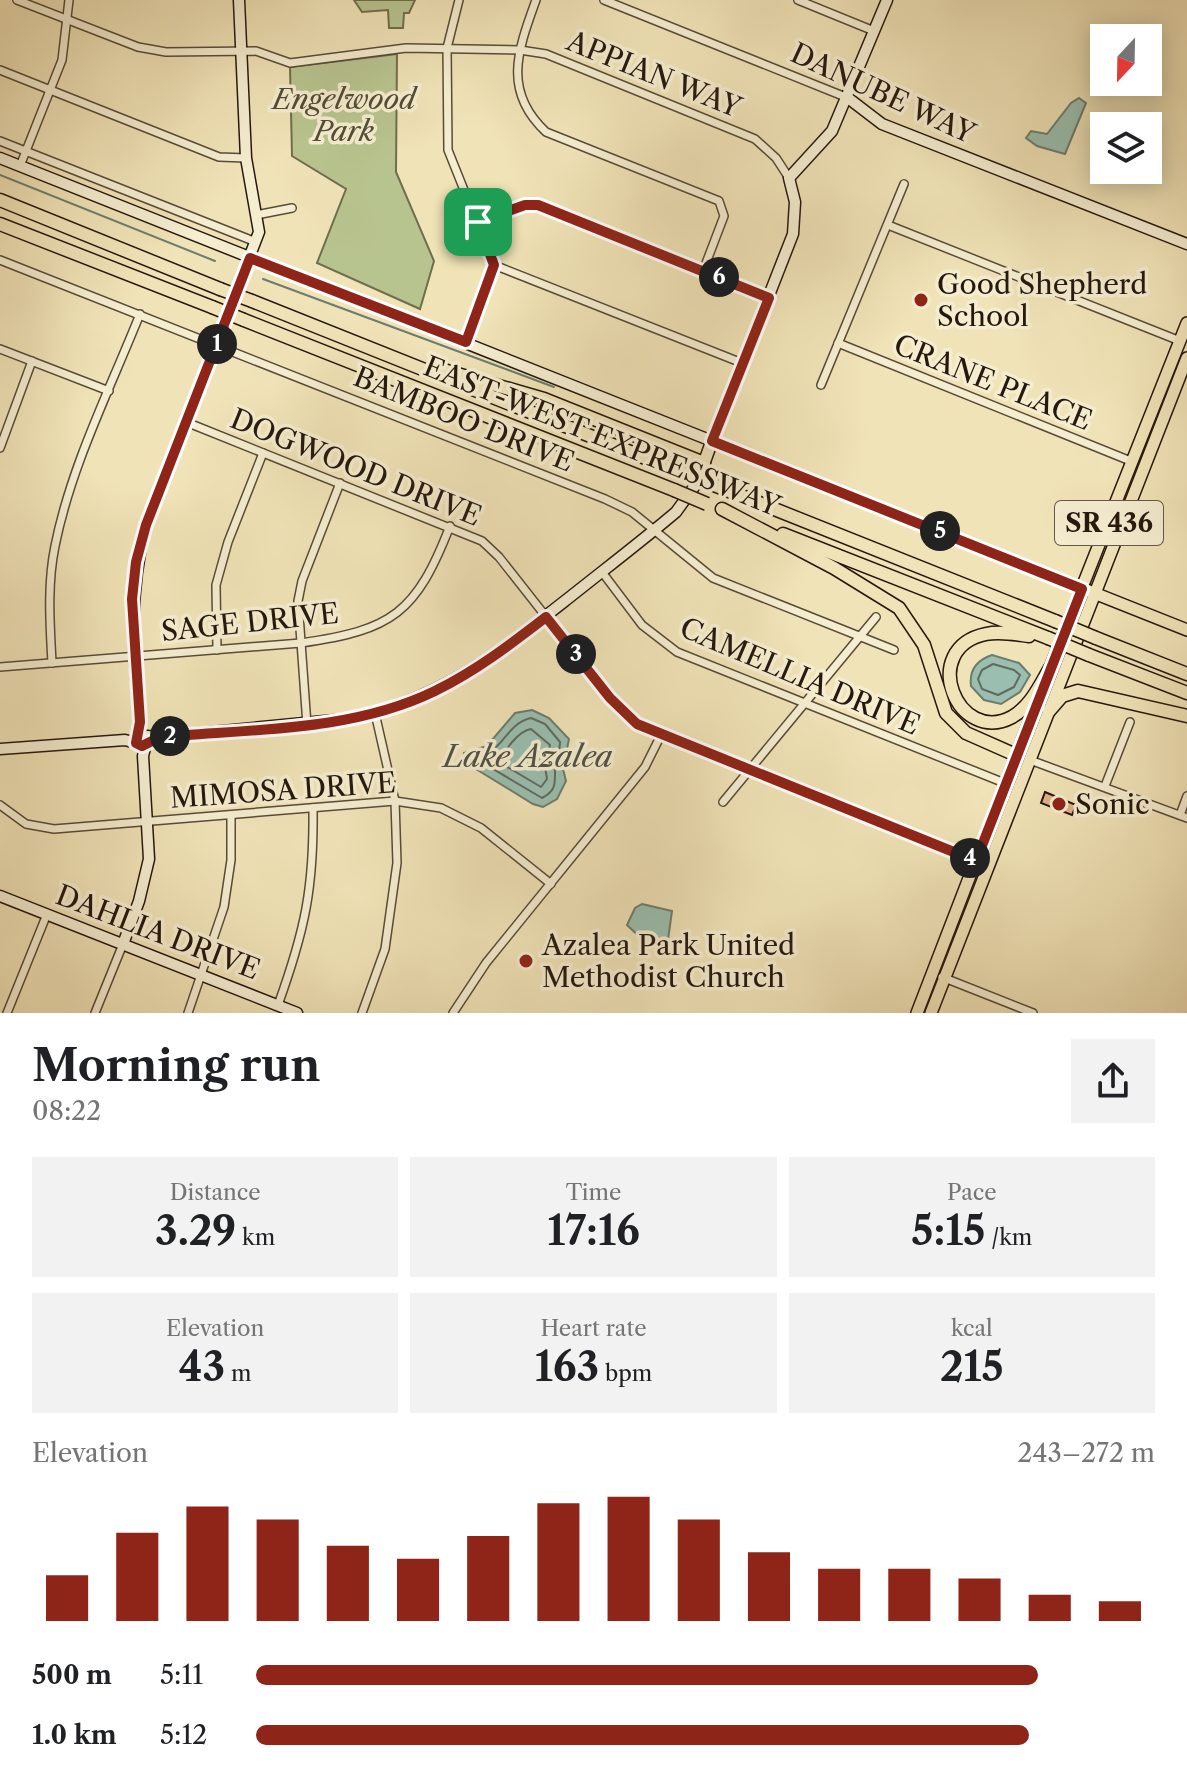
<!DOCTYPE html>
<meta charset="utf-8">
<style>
:root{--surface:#fff;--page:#f2f2f2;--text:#202124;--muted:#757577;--accent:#8f2418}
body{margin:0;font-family:"Libre Caslon Text",serif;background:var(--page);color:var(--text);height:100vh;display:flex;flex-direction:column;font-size:30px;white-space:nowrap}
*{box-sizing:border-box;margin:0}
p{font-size:26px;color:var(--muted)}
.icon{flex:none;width:44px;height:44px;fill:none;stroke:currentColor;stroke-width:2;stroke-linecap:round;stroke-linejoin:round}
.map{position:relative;height:1013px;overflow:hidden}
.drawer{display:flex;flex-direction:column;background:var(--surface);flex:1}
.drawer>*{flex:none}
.needle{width:52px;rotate:202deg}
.fabs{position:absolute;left:1090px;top:24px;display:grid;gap:16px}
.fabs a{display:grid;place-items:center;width:72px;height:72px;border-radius:0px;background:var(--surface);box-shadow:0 4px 20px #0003;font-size:40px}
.pin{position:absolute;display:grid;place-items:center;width:68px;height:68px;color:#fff;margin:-34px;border-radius:16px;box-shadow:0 4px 12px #0006}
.km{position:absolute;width:40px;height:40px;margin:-20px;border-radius:50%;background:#222;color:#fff;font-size:22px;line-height:40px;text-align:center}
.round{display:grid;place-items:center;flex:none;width:84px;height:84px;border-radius:0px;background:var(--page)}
.overview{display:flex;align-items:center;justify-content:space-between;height:136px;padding:0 32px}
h1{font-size:44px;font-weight:700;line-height:60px}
.stats{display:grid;grid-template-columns:repeat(3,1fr);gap:12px;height:136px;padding:8px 32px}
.stats div{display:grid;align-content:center;border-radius:0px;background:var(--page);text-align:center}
.stats b{font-size:40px;font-weight:700}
.stats small{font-size:22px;font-weight:400}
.stats p{font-size:22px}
.chart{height:224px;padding:16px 32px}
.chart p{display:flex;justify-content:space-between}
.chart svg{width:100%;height:144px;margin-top:8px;stroke:var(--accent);stroke-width:6}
ul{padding:0 32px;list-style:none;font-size:26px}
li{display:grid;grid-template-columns:128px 96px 1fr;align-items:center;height:60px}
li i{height:20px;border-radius:10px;background:var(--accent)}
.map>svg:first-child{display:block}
</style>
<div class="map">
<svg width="1187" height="1013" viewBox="0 0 1187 1013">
<rect width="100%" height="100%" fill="#f0e3b7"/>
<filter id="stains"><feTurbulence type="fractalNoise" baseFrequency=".0025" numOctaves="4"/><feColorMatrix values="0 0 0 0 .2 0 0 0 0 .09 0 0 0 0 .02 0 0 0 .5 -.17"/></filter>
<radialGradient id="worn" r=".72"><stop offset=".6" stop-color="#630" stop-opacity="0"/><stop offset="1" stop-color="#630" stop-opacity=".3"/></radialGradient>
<g fill="#b8c48f" stroke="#6f6e4e" stroke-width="2">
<polygon points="354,0 415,0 409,13 404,13 403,28 389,28 388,10 362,12"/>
<polygon points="397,54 396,172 434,261 420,309 317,263 346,189 292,156 290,67"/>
</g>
<g fill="#9abeaf" stroke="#6c7c6f" stroke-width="2">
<polygon points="1079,98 1086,103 1065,154 1037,146 1026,138 1031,131 1047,134 1071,103"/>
<path d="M992,655L1019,663L1030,675L1020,692L1001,704L984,700L971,686C969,670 977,660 992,655Z"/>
<polygon points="532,710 549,718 569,739 563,769 566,781 557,799 543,807 533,804 466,763 464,753 487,746 515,713"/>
<polygon points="642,904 672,911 668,940 662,946 644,941 627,925 635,908"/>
</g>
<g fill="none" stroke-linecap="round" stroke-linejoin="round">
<g stroke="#606b5e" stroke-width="2">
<polygon points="993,664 1014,670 1020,675 1014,687 998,695 982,689 978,679 982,670"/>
<path d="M531,718L545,724L560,742C560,751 555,761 555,770C555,784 556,791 542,798L478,760L480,756C503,751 507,723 531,718Z"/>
<path d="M531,729L550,745L545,767L547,779L541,787L499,762C505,750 518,731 531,729Z"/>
</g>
<g stroke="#6c7c6f" stroke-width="2">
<polyline points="0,175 215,261"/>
<polyline points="263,279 554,387"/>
</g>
</g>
<polygon fill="#e3b189" stroke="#26180e" stroke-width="2" points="1045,792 1076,805 1072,815 1041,803"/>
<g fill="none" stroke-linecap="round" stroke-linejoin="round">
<defs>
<g id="street">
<polyline points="17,0 138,47 166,52 256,51 290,63 406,48 520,50 546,54 755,139 776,158 789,178"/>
<polyline points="459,0 447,48 448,150 494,265 466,342"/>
<path d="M536,0C518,50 502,91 546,132L719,201L724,216L703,271"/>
<polyline points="604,0 848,98"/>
<polyline points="798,0 874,31"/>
<polyline points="0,70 219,157 246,158"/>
<polyline points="0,141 256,242"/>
<polyline points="20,166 62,60 69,0"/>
<polyline points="256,215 292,208"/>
<polyline points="478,222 514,207 538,205 769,298"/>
<polyline points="888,225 1180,341"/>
<polyline points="0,260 605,499 632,512 713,578 894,650"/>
<polyline points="494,265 742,363"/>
<polyline points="838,343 1133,462"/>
<polyline points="0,349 109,391"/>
<polyline points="821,385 904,184"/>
<polyline points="186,422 482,541 499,557 610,698 637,724 976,861"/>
<polyline points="0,448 32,361"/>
<polyline points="602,572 642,625 677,652 1007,784"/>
<polyline points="217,650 216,585 228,542 263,453"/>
<path d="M52,663C50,624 47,585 55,546C71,466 110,389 140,314"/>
<path d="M0,667L301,643C393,630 416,613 450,526"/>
<polyline points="307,725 298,601 302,581 340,483"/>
<polyline points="1030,760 1187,818"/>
<polyline points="1105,786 1130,722"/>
<polyline points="723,802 876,617"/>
<polyline points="0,805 26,824 54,829 395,801 441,808 481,828 551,884"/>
<polyline points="1180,815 1187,796"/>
<polyline points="942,977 1033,1013"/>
<path d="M278,1005C305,930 314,888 313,808"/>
<polyline points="7,1013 47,914"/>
<polyline points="95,1013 123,944"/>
<polyline points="188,1013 224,907 231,860 231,815"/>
<polyline points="362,1013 385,949 397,863 395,801 375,713"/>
<polyline points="453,1013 486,963 645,767 661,735"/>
</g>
<g id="secondary">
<polyline points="848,98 882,124 1187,244"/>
<polyline points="0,158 712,441 793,234 795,202 789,178 832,131 887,0"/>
<path d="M137,734L140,722C133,650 128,596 146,525L259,232L246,158L239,0"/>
<path d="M147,736L160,737L346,719C441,701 501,651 575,593C609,566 643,540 676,512L694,487L704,463"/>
<polyline points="0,749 125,740 136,743"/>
<polyline points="0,896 297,1013"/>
<polyline points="123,944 139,901 149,859 143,756 146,744"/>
</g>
<g id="primary">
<polyline points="704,463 712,441 1187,630"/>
<polyline points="917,1013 1050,668 1187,323"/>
<polyline points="931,1013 1187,358"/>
</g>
<g id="highway">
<polyline points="0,200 220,289"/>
<polyline points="0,224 212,307"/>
<polyline points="252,301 683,473"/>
<polyline points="244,320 674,490"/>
<polyline points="440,369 544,399 704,463"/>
<polyline points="714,485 1055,621"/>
<polyline points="722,509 834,568 899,608 924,645 946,713 966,733 1018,756"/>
<polyline points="783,534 1048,638"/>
<path d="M1029,636C1015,634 1000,631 986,634C918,648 957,746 1012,717C1031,706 1040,685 1050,668"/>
<polyline points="1096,638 1187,674"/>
<polyline points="1089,655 1187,693"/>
<polyline points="1049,711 1062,696 1078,691 1187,716"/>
</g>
</defs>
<use href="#street" stroke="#584b38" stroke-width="10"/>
<use href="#secondary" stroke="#26180e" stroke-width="13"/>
<use href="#primary" stroke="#26180e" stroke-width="14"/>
<use href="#highway" stroke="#26180e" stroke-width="15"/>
<use href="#street" stroke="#f5edd0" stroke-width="7"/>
<use href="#secondary" stroke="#f5edd0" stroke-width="10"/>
<use href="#primary" stroke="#f0e3b7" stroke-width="11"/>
<use href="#highway" stroke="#f0e3b7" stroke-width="12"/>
<defs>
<g id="highway-bridge">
<polyline points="220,289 252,301"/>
<polyline points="212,307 244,320"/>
<polyline points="683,473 714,485"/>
<polyline points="674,490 707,504"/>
<polyline points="1055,621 1096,638"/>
<polyline points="1048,638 1089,655"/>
</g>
</defs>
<use href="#highway-bridge" stroke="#26180e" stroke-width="15" stroke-linecap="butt"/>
<use href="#highway-bridge" stroke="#f0e3b7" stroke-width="12"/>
</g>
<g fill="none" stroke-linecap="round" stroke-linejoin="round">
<defs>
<path id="route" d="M525,205H538L769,298L712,441L1082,589L976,861L637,724L610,698L546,617C511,644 476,671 435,691C351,732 251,729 160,737L142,746L136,743L140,722L132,599L136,562L146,525L250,258L466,342L494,265L478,222Z"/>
</defs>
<use href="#route" stroke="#fff" stroke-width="16"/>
<use href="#route" stroke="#8f2418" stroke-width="10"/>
</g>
<g fill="#8f2418" stroke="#f5edd0" stroke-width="3">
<circle cx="921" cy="300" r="8"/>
<circle cx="1059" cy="804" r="8"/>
<circle cx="526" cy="961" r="8"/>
</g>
<g text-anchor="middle" stroke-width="7" stroke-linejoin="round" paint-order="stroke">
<rect fill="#f5edd0" stroke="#645848" stroke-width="2" x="1055" y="501" width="108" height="44" rx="6"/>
<g font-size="26" font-weight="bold" fill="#26180e">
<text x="1109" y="532">SR 436</text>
</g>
<g font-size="28" fill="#26180e" stroke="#f5edd0">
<text transform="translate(654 74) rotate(22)" y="10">APPIAN WAY</text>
<text transform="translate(883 93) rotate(25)" y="10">DANUBE WAY</text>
<text transform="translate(993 382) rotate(22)" y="10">CRANE PLACE</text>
<text transform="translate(464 419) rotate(22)" y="10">BAMBOO DRIVE</text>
<text transform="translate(602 436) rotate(22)" y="10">EAST-WEST EXPRESSWAY</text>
<text transform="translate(356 467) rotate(22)" y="10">DOGWOOD DRIVE</text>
<text transform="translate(250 622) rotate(-6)" y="10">SAGE DRIVE</text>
<text transform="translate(800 676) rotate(23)" y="10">CAMELLIA DRIVE</text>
<text transform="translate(283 790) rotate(-4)" y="10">MIMOSA DRIVE</text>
<text transform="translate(158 932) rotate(21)" y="10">DAHLIA DRIVE</text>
</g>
<g font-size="28" font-style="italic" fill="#524c35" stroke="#f5edd0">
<text x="344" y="109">Engelwood<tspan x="344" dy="32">Park</tspan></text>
</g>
<g font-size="28" fill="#26180e" stroke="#f5edd0" text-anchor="start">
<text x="937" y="294">Good Shepherd<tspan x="937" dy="32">School</tspan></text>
<text x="1075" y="814">Sonic</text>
<text x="542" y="955">Azalea Park United<tspan x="542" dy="32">Methodist Church</tspan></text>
</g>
<g font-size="30" font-style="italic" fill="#4f5246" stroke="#f5edd0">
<text x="528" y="767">Lake Azalea</text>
</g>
</g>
<rect width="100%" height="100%" filter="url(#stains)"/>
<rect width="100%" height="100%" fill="url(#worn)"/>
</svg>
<div class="fabs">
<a><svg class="needle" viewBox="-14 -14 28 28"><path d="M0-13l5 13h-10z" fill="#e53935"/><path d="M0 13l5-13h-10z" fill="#757577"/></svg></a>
<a><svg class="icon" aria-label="layers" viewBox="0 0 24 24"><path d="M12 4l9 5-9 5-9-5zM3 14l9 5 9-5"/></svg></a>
</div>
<div class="pin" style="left:478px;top:222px;background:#1e9e55"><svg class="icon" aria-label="arrive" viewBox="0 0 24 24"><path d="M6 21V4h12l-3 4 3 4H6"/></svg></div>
<b class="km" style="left:217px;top:344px">1</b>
<b class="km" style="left:170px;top:736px">2</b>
<b class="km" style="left:576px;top:654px">3</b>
<b class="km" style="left:970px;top:858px">4</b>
<b class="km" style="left:940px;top:531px">5</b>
<b class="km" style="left:719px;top:277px">6</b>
</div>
<section class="drawer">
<div class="overview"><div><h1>Morning run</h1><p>08:22</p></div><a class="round"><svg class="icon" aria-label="share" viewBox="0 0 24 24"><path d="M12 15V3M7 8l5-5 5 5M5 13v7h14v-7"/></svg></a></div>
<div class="stats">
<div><p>Distance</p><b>3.29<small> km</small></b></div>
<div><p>Time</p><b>17:16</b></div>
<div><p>Pace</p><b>5:15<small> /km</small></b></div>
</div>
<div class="stats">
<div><p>Elevation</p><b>43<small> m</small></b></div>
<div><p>Heart rate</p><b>163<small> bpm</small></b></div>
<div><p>kcal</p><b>215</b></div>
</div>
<div class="chart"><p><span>Elevation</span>243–272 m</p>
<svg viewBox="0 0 160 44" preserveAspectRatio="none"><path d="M5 44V30M15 44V17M25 44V9M35 44V13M45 44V21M55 44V25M65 44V18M75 44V8M85 44V6M95 44V13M105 44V23M115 44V28M125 44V28M135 44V31M145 44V36M155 44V38"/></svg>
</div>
<ul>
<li><b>500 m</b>5:11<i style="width:87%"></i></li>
<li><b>1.0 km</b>5:12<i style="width:86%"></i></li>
</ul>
</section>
